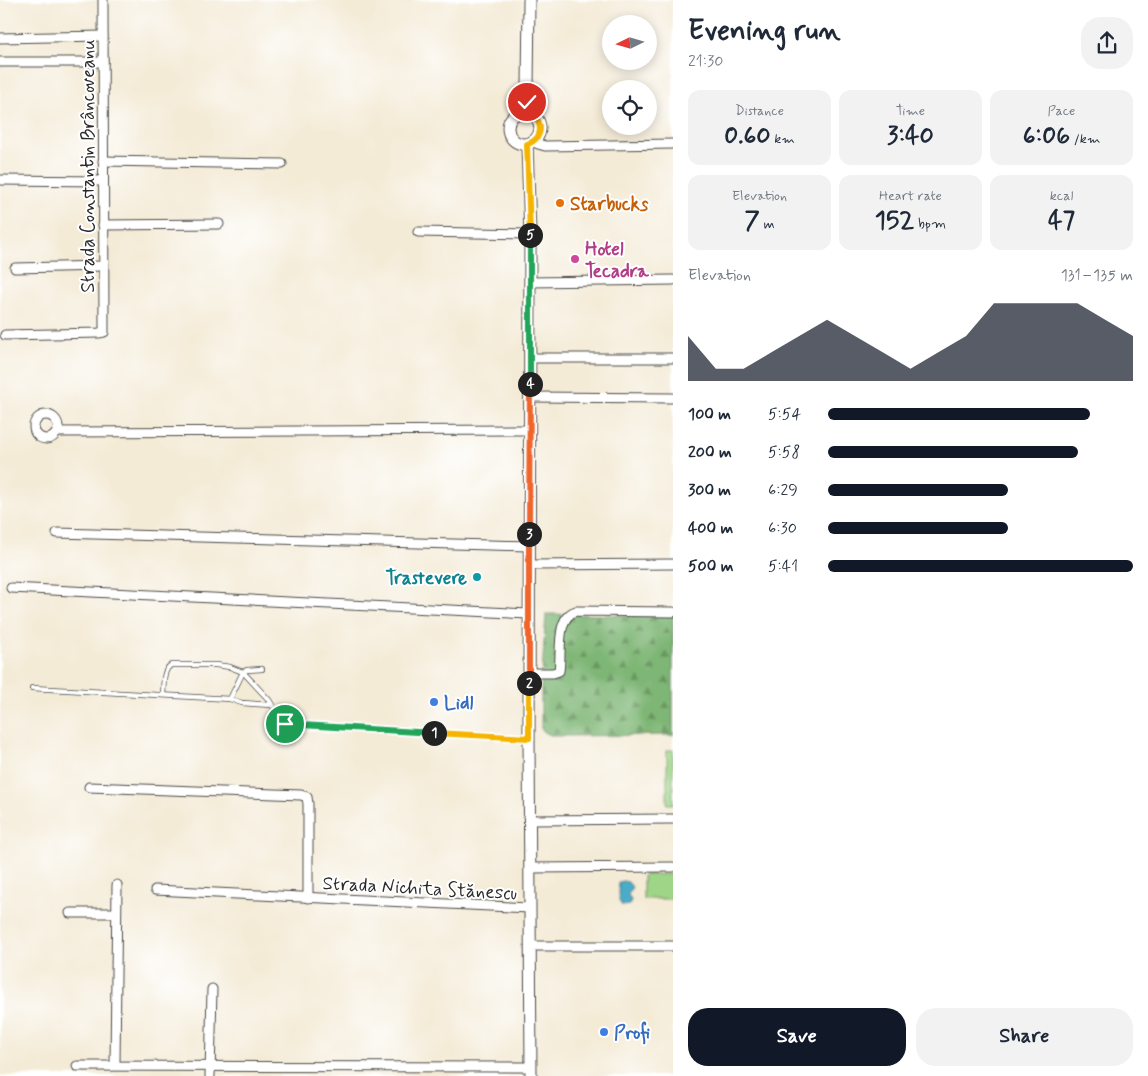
<!DOCTYPE html>
<meta charset="utf-8">
<style>
:root{--surface:#fff;--page:#f2f2f3;--text:#1f2937;--muted:#747a83;--accent:#111827}
body{margin:0;font-family:Mynerve,sans-serif;background:var(--page);color:var(--text);height:100vh;display:flex;flex-direction:column;font-size:19px;white-space:nowrap}
*{box-sizing:border-box;margin:0}
p{font-size:16px;color:var(--muted)}
.icon{flex:none;width:28px;height:28px;fill:none;stroke:currentColor;stroke-width:2;stroke-linecap:round;stroke-linejoin:round}
.map{position:relative;flex:1;overflow:hidden}
.sheet{display:flex;flex-direction:column;background:var(--surface);width:475px}
.sheet>*{flex:none}
.needle{width:32px;rotate:265deg}
.controls{position:absolute;left:602px;top:15px;display:grid;gap:10px}
.controls a{display:grid;place-items:center;width:55px;height:55px;border-radius:50%;background:var(--surface);box-shadow:0 2px 12px #0003;font-size:25px}
.pin{position:absolute;display:grid;place-items:center;width:42px;height:42px;color:#fff;margin:-21px;border:2px solid #fff;border-radius:50%;box-shadow:0 1px 5px #0007}
.km{position:absolute;width:25px;height:25px;margin:-12px;border-radius:50%;background:#222;color:#fff;font-size:14px;line-height:25px;text-align:center}
.round{display:grid;place-items:center;flex:none;width:52px;height:52px;border-radius:20px;background:var(--page)}
.headline{display:flex;align-items:center;justify-content:space-between;height:85px;padding:0 15px}
h1{font-size:28px;font-weight:700;line-height:38px}
.metrics{display:grid;grid-template-columns:repeat(3,1fr);gap:8px;height:85px;padding:5px 15px}
.metrics div{display:grid;align-content:center;border-radius:12px;background:var(--page);text-align:center}
.metrics b{font-size:25px;font-weight:700}
.metrics small{font-size:14px;font-weight:400}
.metrics p{font-size:14px}
.chart{height:140px;padding:10px 15px}
.chart p{display:flex;justify-content:space-between}
.chart svg{width:100%;height:90px;margin-top:5px;fill:var(--accent);opacity:.7}
.primary-button{display:flex;gap:10px;margin-top:auto;padding:10px 15px}
.primary-button a{flex:1;height:58px;border-radius:20px;background:var(--accent);color:#fff;font-size:20px;font-weight:700;line-height:58px;text-align:center}
.primary-button a+a{background:var(--page);color:var(--text)}
ul{padding:0 15px;list-style:none;font-size:16px}
li{display:grid;grid-template-columns:80px 60px 1fr;align-items:center;height:38px}
li i{height:12px;border-radius:6px;background:var(--accent)}
main{display:flex;flex:1;min-height:0}
.map>svg:first-child{display:block}
</style>
<main>
<div class="map">
<svg width="673" height="1076" viewBox="0 0 673 1076">
<defs>
<pattern id="forest-firs" width="22" height="20" patternUnits="userSpaceOnUse" patternTransform="scale(1.25)"><rect width="22" height="20" fill="#7eb674"/><path d="M5 1l3.5 6h-7zM16 11l3.5 6h-7z" fill="#67945f"/></pattern>
</defs>
<rect width="100%" height="100%" fill="#fff"/>
<filter id="ink" filterUnits="userSpaceOnUse"><feTurbulence type="fractalNoise" baseFrequency=".02" numOctaves="2"/><feDisplacementMap in="SourceGraphic" scale="10" xChannelSelector="R" yChannelSelector="G"/><feConvolveMatrix kernelMatrix="1 2 1 2 8 2 1 2 1" color-interpolation-filters="sRGB"/></filter>
<filter id="wash" filterUnits="userSpaceOnUse"><feTurbulence type="fractalNoise" baseFrequency=".0096" numOctaves="4" result="noise"/><feDisplacementMap in="SourceGraphic" scale="20" xChannelSelector="R" yChannelSelector="G"/><feGaussianBlur stdDeviation="1.12" result="paint"/><feColorMatrix in="noise" values="0 0 0 0 0 0 0 0 0 0 0 0 0 0 0 0 0 1.4 0 .05"/><feComposite in="paint" operator="in"/></filter>
<g filter="url(#wash)">
<rect width="100%" height="100%" fill="#f4ebd7"/>
<polygon fill="url(#forest-firs)" stroke="#547050" points="546,614 673,616 673,735 554,736 546,733 541,729 541,687"/>
<g fill="#9ed587" stroke="#648059">
<rect x="667" y="750" width="6" height="54"/>
<polygon points="673,874 673,899 643,899 643,875"/>
</g>
<path fill="#49adc9" stroke="#3a6c7a" d="M623,881L628,882L632,887L628,895L631,900L629,905L622,906L619,901C620,895 618,889 619,882Z"/>
</g>
<g filter="url(#ink)">
<g fill="none" stroke-linecap="round" stroke-linejoin="round">
<defs>
<g id="service">
<polyline points="32,688 230,699 242,703 271,705"/>
<path d="M163,695C164,685 162,671 171,665H216L230,667L243,672L269,700L282,721L288,725L527,738"/>
<polyline points="230,699 243,672 247,670 262,669"/>
</g>
<g id="minor">
<polyline points="0,38 103,36"/>
<polyline points="0,62 103,62"/>
<polyline points="535,140 538,144 545,146 673,144"/>
<polyline points="103,161 282,164"/>
<polyline points="0,180 103,181"/>
<polyline points="103,225 219,224"/>
<polyline points="418,232 530,234"/>
<polyline points="15,268 104,266"/>
<polyline points="530,282 673,280"/>
<polyline points="5,335 99,333 104,332 103,0"/>
<polyline points="530,358 673,358"/>
<polyline points="530,397 673,398"/>
<circle cx="46" cy="427" r="12"/>
<polyline points="57,432 529,430"/>
<polyline points="57,533 529,546"/>
<polyline points="529,565 673,564"/>
<polyline points="11,588 529,614"/>
<path d="M529,673H553L559,671C562,654 555,617 576,611L673,612"/>
<polyline points="89,787 301,795 307,797 308,804 308,898"/>
<polyline points="530,820 673,819"/>
<polyline points="530,868 673,867"/>
<polyline points="155,890 530,908"/>
<polyline points="70,913 116,913"/>
<polyline points="530,946 673,946"/>
<polyline points="115,1065 117,885"/>
<polyline points="77,1066 531,1067"/>
<polyline points="210,1076 212,989"/>
</g>
<g id="tertiary">
<polyline points="525,111 528,88 529,0"/>
<circle cx="524" cy="128" r="16"/>
<polyline points="527,144 530,234 529,738 531,1076"/>
</g>
</defs>
<use href="#service" stroke="#494845" stroke-width="6"/>
<use href="#minor" stroke="#494845" stroke-width="11"/>
<use href="#tertiary" stroke="#494845" stroke-width="13"/>
<use href="#service" stroke="#fff" stroke-width="4.5"/>
<use href="#minor" stroke="#fff" stroke-width="9"/>
<use href="#tertiary" stroke="#fff" stroke-width="11"/>
</g>
</g>
<g fill="none" stroke-linecap="round" stroke-linejoin="round" filter="url(#ink)">
<defs>
<polyline id="split-1" points="285,724 434,733"/>
<polyline id="split-2" points="434,733 529,738 529,683"/>
<polyline id="split-3" points="529,683 529,534"/>
<polyline id="split-4" points="529,534 530,384"/>
<polyline id="split-5" points="530,235 530,384"/>
<path id="split-6" d="M527,102L525,111C543,116 546,138 527,144L530,235"/>
</defs>
<use href="#split-1" stroke="#fff" stroke-width="10"/>
<use href="#split-2" stroke="#fff" stroke-width="10"/>
<use href="#split-3" stroke="#fff" stroke-width="10"/>
<use href="#split-4" stroke="#fff" stroke-width="10"/>
<use href="#split-5" stroke="#fff" stroke-width="10"/>
<use href="#split-6" stroke="#fff" stroke-width="10"/>
<use href="#split-1" stroke="#22a559" stroke-width="6"/>
<use href="#split-2" stroke="#f5b400" stroke-width="6"/>
<use href="#split-3" stroke="#f0652b" stroke-width="6"/>
<use href="#split-4" stroke="#f0652b" stroke-width="6"/>
<use href="#split-5" stroke="#22a559" stroke-width="6"/>
<use href="#split-6" stroke="#f5b400" stroke-width="6"/>
</g>
<circle fill="#e8710a" stroke="#fff" stroke-width="2" cx="560" cy="203" r="5"/>
<circle fill="#d1479c" stroke="#fff" stroke-width="2" cx="575" cy="259" r="5"/>
<circle fill="#0f9aa8" stroke="#fff" stroke-width="2" cx="477" cy="577" r="5"/>
<g fill="#3f7fe0" stroke="#fff" stroke-width="2">
<circle cx="434" cy="702" r="5"/>
<circle cx="604" cy="1032" r="5"/>
</g>
<g text-anchor="middle" stroke-width="4" stroke-linejoin="round" paint-order="stroke">
<g font-size="19" fill="#2b2b2b" stroke="#fff">
<text transform="translate(87 166) rotate(-90)" y="7">Strada Constantin Brâncoveanu</text>
<text transform="translate(420 887) rotate(3)" y="7">Strada Nichita Stănescu</text>
</g>
<g font-size="19" font-weight="bold" fill="#c56008" stroke="#fff" text-anchor="start">
<text x="570" y="210">Starbucks</text>
</g>
<g font-size="19" font-weight="bold" fill="#b23c85" stroke="#fff" text-anchor="start">
<text x="585" y="255">Hotel<tspan x="585" dy="22">Tecadra</tspan></text>
</g>
<g font-size="19" font-weight="bold" fill="#0d838f" stroke="#fff" text-anchor="end">
<text x="467" y="584">Trastevere</text>
</g>
<g font-size="19" font-weight="bold" fill="#366cbe" stroke="#fff" text-anchor="start">
<text x="444" y="709">Lidl</text>
<text x="614" y="1039">Profi</text>
</g>
</g>
</svg>
<div class="controls">
<a><svg class="needle" viewBox="-14 -14 28 28"><path d="M0-13l5 13h-10z" fill="#e53935"/><path d="M0 13l5-13h-10z" fill="#747a83"/></svg></a>
<a><svg class="icon" aria-label="locate" viewBox="0 0 24 24"><circle cx="12" cy="12" r="6"/><path d="M12 2v4M12 18v4M2 12h4M18 12h4"/></svg></a>
</div>
<div class="pin" style="left:285px;top:724px;background:#1e9e55"><svg class="icon" aria-label="arrive" viewBox="0 0 24 24"><path d="M6 21V4h12l-3 4 3 4H6"/></svg></div>
<div class="pin" style="left:527px;top:102px;background:#d93025"><svg class="icon" aria-label="check" viewBox="0 0 24 24"><path d="M5 12l5 5 9-10"/></svg></div>
<b class="km" style="left:434px;top:733px">1</b>
<b class="km" style="left:529px;top:683px">2</b>
<b class="km" style="left:529px;top:534px">3</b>
<b class="km" style="left:530px;top:384px">4</b>
<b class="km" style="left:530px;top:235px">5</b>
</div>
<section class="sheet">
<div class="headline"><div><h1>Evening run</h1><p>21:30</p></div><a class="round"><svg class="icon" aria-label="share" viewBox="0 0 24 24"><path d="M12 15V3M7 8l5-5 5 5M5 13v7h14v-7"/></svg></a></div>
<div class="metrics">
<div><p>Distance</p><b>0.60<small> km</small></b></div>
<div><p>Time</p><b>3:40</b></div>
<div><p>Pace</p><b>6:06<small> /km</small></b></div>
</div>
<div class="metrics">
<div><p>Elevation</p><b>7<small> m</small></b></div>
<div><p>Heart rate</p><b>152<small> bpm</small></b></div>
<div><p>kcal</p><b>47</b></div>
</div>
<div class="chart"><p><span>Elevation</span>131–135 m</p>
<svg viewBox="0 0 160 44" preserveAspectRatio="none"><path d="M0 44V22L10 38L20 38L30 30L40 22L50 14L60 22L70 30L80 38L90 30L100 22L110 6L120 6L130 6L140 6L150 14L160 22V44z"/></svg>
</div>
<ul>
<li><b>100 m</b>5:54<i style="width:86%"></i></li>
<li><b>200 m</b>5:58<i style="width:82%"></i></li>
<li><b>300 m</b>6:29<i style="width:59%"></i></li>
<li><b>400 m</b>6:30<i style="width:59%"></i></li>
<li><b>500 m</b>5:41<i style="width:100%"></i></li>
</ul>
<div class="primary-button"><a>Save</a><a>Share</a></div>
</section>
</main>
